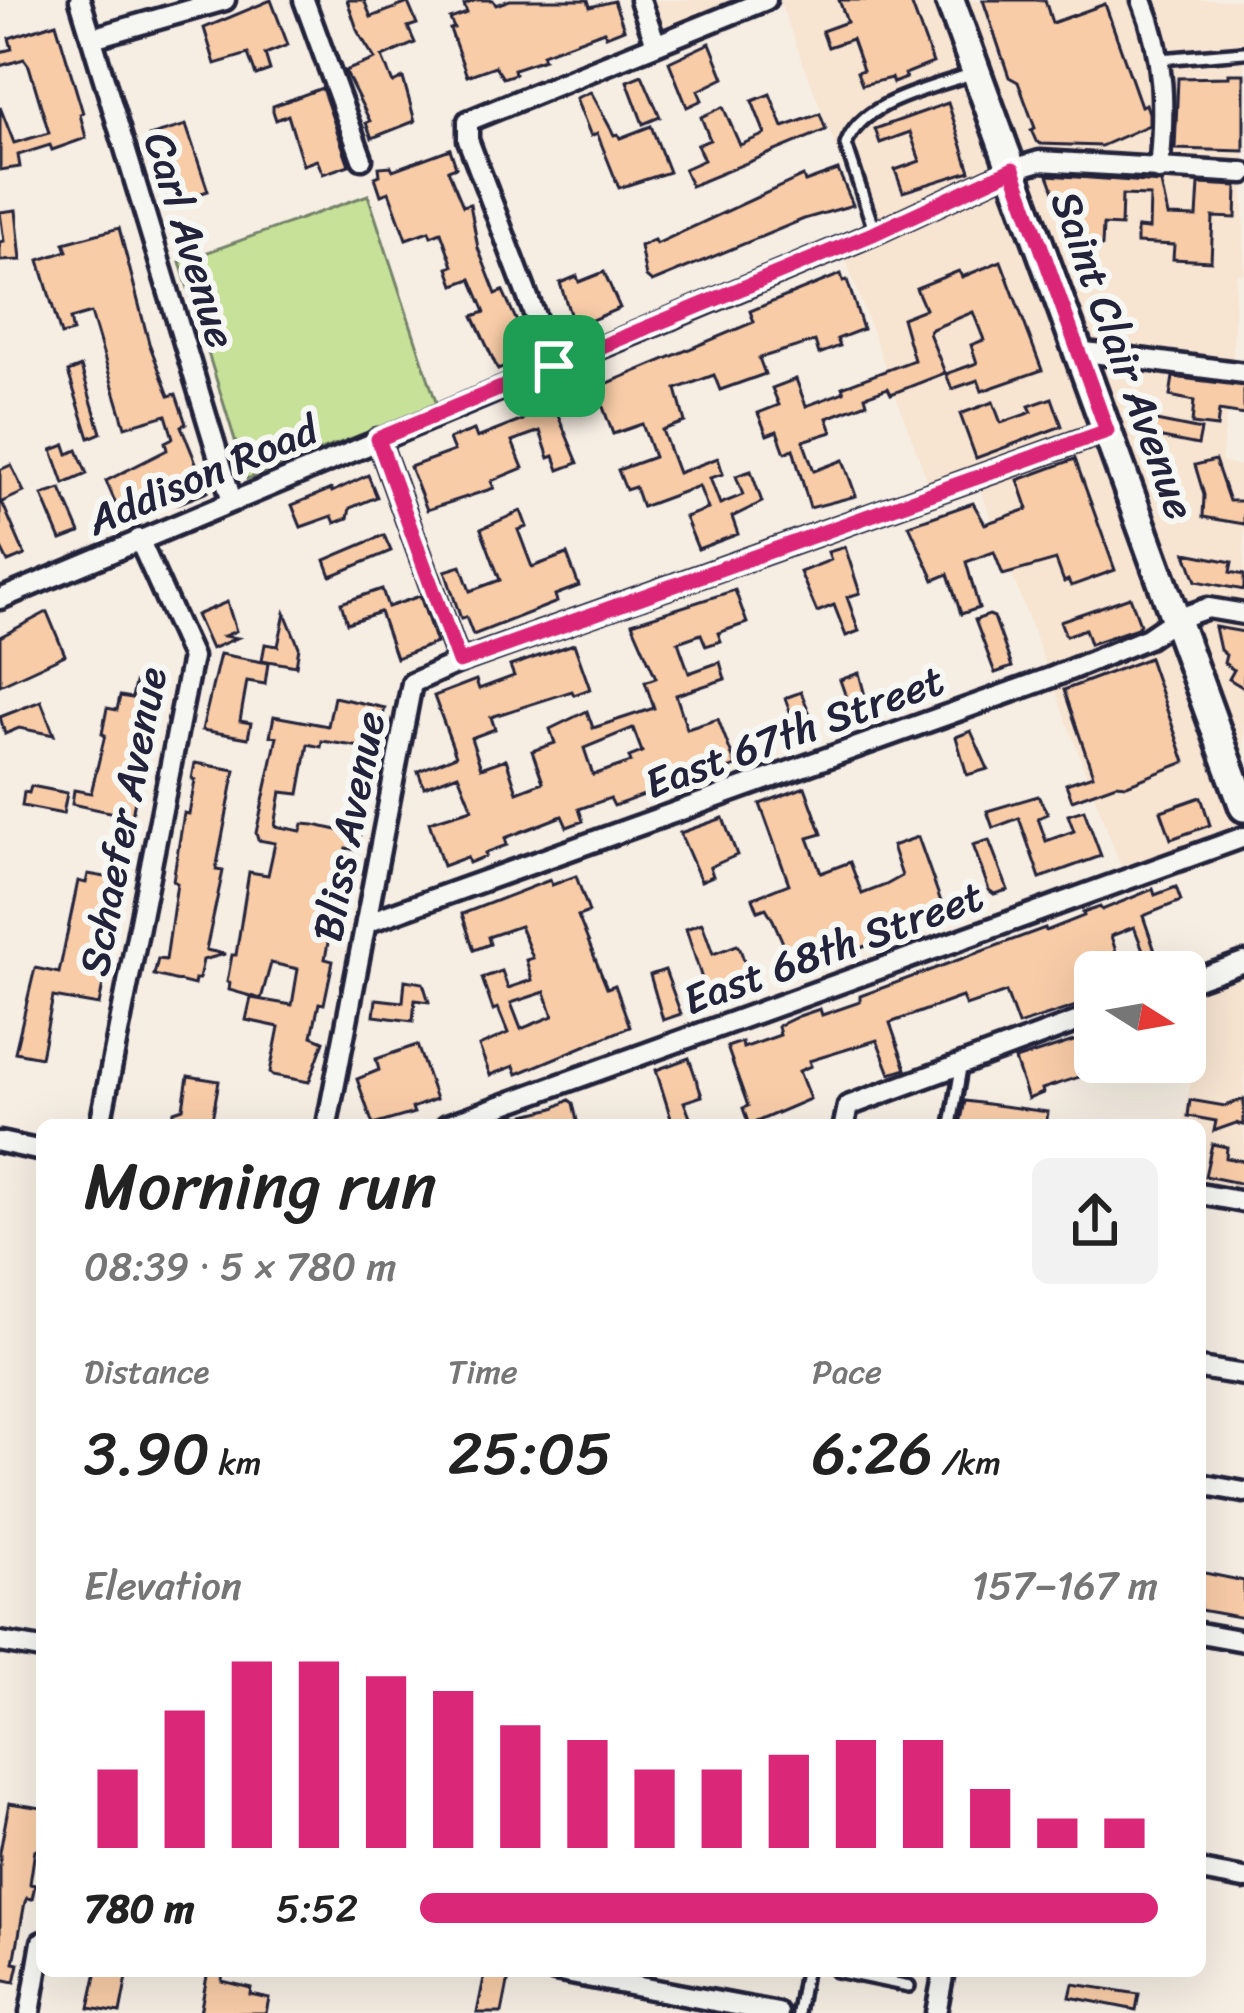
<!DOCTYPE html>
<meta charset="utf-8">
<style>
:root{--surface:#fff;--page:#f2f2f2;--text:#222;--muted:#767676;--accent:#db2777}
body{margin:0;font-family:Sriracha,sans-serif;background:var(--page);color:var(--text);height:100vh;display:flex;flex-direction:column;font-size:45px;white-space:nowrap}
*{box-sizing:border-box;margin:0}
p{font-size:39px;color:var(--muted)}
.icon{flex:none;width:66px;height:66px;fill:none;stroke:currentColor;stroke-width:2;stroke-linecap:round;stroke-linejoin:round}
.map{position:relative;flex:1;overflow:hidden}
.sheet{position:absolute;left:36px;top:1119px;width:1170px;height:858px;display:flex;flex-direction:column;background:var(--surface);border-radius:18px;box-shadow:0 12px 48px #0002}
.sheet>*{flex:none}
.needle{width:78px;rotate:101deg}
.fabs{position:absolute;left:1074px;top:951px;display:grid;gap:24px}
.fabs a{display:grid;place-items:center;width:132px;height:132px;border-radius:18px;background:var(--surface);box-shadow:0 12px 48px #0002;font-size:60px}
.pin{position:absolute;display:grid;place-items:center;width:102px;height:102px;color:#fff;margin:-51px;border-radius:24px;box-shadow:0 6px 18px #0006}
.round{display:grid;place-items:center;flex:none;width:126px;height:126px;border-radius:18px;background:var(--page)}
.summary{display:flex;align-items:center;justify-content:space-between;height:204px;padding:0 48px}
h1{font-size:66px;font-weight:600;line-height:90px}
.metrics{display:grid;grid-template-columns:repeat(3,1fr);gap:18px;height:204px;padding:12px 48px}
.metrics div{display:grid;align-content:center}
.metrics b{font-size:60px;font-weight:600}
.metrics small{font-size:33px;font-weight:400}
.metrics p{font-size:33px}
.chart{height:336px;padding:24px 48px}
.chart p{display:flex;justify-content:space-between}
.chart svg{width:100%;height:216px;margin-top:12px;stroke:var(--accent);stroke-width:6}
ul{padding:0 48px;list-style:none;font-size:39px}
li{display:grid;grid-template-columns:192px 144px 1fr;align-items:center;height:90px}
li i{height:30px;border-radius:15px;background:var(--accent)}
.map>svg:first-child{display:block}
</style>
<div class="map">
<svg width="1244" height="2013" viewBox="0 0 1244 2013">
<rect width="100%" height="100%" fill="#f6eee3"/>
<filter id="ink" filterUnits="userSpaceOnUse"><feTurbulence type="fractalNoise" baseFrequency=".00833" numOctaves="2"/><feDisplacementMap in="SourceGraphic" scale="24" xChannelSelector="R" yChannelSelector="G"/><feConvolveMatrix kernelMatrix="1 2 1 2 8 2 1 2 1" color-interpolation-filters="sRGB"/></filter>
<g filter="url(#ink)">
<g fill="#f7e4d1">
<polygon points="640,0 766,0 656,44"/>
<polygon points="779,0 1244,0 1244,273 1236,274 1232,372 1221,461 1244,467 1244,837 1126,880 976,478 932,493 841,247 869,234"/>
<polygon points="1244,962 1244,1202 1200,1194 1200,1125 1182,1125 1192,1076 1185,1056 1185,983"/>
</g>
<polygon fill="#c7e298" stroke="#74826a" stroke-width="3" points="368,195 437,405 247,479 180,262"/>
<g fill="#f8cca7" stroke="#22223b" stroke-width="3" fill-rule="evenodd">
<polygon points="271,0 288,45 265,54 270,70 256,75 248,54 215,64 204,28"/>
<polygon points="347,0 364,0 371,17 408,3 417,24 408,27 415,43 382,57 393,83 403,78 415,121 372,138 366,123 370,121 345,71 375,59 358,32"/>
<polygon points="476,0 493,0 496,5 510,0 588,0 590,7 614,1 624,29 606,36 604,31 542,54 544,59 514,69 515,74 503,78 495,66 467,76 450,29 454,28 450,19 467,13 464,5"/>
<polygon points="839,0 910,0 933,63 905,74 906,78 893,83 891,78 862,85 857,72 863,70 852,39 828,47 822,31 847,22"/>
<polygon points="983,0 1045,0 1052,23 1105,4 1141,106 1146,104 1149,113 1149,125 1101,146 1041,144 1036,141 1031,130 1035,128 1018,82 1009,77"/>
<polygon points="56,23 83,113 80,114 86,138 52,150 50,145 18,155 20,167 0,170 0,107 14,143 49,133 29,66 24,59 0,66 0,52 12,49 9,38"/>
<polygon points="710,43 724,78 698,91 702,100 687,107 669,62"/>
<polygon points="1229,74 1244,74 1244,151 1175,149 1178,78 1229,77"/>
<polygon points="642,75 660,117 643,124 627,81"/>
<polygon points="322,88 349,165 323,174 317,160 303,165 288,115 276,120 273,111 273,106"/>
<polygon points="591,92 614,135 618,134 620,138 651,126 669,172 619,188 597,133 591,136 578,104 576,98"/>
<polygon points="770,94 783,127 820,114 826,130 691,186 684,169 704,160 697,145 710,140 701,117 723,107 740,145 765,134 752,101"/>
<polygon points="948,103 970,171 903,192 895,170 920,161 910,132 880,143 875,129"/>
<polygon points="186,125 208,191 169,203 149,136"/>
<polygon points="450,149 456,167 448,170 463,206 470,204 478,248 496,294 503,291 532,355 498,370 473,316 485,312 471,279 454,285 448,268 453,266 441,232 431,236 429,231 406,239 389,192 381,195 375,177 380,175 379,167 391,166 393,170"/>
<polygon points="838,170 853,205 804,219 652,282 646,277 640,246 654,240 656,244 803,176 805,182"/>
<polygon points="1048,175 1161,183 1168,216 1197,217 1199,184 1237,186 1236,218 1213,217 1211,261 1173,259 1174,245 1137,243 1137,228 1149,229 1150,196 1122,195 1121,226 1103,225 1102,246 1074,245"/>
<polygon points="16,210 21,260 0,261 0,242 4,241 0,212"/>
<polygon points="119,228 149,343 169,396 176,394 186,424 181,426 208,492 177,504 172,488 119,511 106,481 167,450 165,442 173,438 166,415 125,427 91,313 70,319 73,332 61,335 39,260 67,251 64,243"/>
<polygon points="1001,261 1042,370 982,391 978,380 952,389 946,374 977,363 971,345 984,340 973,312 932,329 929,333 945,373 891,394 888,388 865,396 867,403 827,418 832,432 803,441 814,471 843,460 856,496 810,508 793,449 785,453 777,431 767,435 758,413 779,405 772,388 796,379 806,406 844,392 842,387 914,360 902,318 925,309 916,288 959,271 962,277"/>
<polygon points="604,272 620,308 578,326 570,314 560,283 577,276 579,282"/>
<polygon points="841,274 843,281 847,280 863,329 837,339 840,346 819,354 815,341 759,358 765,374 720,390 714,375 676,389 685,422 662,430 678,473 718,458 723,474 710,478 720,504 743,495 736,476 751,471 762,502 732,517 738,534 698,549 685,517 708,509 699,486 642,507 635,487 626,490 618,470 654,457 642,424 613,434 596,388 754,322 750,311"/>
<polygon points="81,367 101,433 89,438 68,372"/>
<polygon points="1173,377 1244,386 1244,415 1219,411 1217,427 1192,424 1194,401 1170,396"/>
<polygon points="550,396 578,463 559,470 554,456 549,458 540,431 512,441 523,468 491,481 494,488 427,510 410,467 454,451 449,439 474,430 477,438 523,420 521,406"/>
<polygon points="1052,398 1062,426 976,458 960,414 993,402 1001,423 1032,412 1029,406"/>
<polygon points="1136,417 1201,430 1198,445 1142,434"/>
<polygon points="65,445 68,454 77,450 87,474 64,484 52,450"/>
<polygon points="1075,459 1115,570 1071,586 1068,580 1064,582 1056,560 1003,575 994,552 966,562 979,608 961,614 948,574 934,580 909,525 973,503 985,524 1028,509 1018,480"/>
<polygon points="1215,460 1229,501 1244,501 1244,524 1203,517 1204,495 1195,465"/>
<polygon points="11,465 24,492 2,502 25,555 8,562 0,546 0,470"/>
<polygon points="368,475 377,497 350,508 348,518 335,523 332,516 301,527 292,505 331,489 332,492"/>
<polygon points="61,489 80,533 61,540 42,495"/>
<polygon points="521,511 527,527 518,530 532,567 567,554 579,586 555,595 557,602 473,635 466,617 461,619 445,571 461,566 470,591 500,580 481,529"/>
<polygon points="384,535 391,551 331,576 325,560"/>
<polygon points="845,547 860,593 847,597 859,631 846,636 834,605 817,612 800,572 831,560 828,552"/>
<polygon points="1186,553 1232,562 1230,572 1244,575 1244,590 1196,581"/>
<polygon points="382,589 388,607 420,596 436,643 396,658 380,612 347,623 341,603"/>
<path d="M735,590L747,623L718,633L721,641L706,646L701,634L678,642L689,673L720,662L725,679L676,695L687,729L718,719L736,766L718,773L717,768L690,778L688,772L652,785L655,791L614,806L610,798L579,809L583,821L567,827L562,816L505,838L507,845L485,853L486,856L469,863L467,857L443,866L429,822L472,809L458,774L424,787L418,771L456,756L434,696L476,680L479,689L514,676L510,666L574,644L590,689L574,695L572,691L491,717L495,729L471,738L481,768L506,759L517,792L543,782L532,751L555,743L550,729L587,711L593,728L654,708L645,682L656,678L632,623ZM633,728L642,752L629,757L631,762L593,775L584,748Z"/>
<polygon points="1130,597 1140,624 1137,628 1090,644 1085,629 1066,636 1060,621"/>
<polygon points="227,602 236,631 224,636 237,638 211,649 196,615"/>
<polygon points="47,612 65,655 0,685 0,637"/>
<polygon points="285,613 299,647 296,666 262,660 265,644 278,646"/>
<polygon points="989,615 994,617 1012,667 995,673 975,620"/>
<polygon points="1215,627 1244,632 1244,688 1229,679 1234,670 1224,663 1226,655 1220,650"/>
<polygon points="220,654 268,663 265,684 247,681 240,721 251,723 248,738 202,730"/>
<polygon points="1149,658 1185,762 1127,785 1116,784 1072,800 1066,784 1093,775 1064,690"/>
<polygon points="859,673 869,711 853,717 840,680"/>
<polygon points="135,683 157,688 149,729 152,730 140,769 132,817 72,804 74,790 91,793 105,735 102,734 107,708 117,710 120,696 132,698"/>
<polygon points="801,692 810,714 816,716 813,721 817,732 800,738 785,698"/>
<polygon points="334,697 385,708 374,749 322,741 321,747 308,744 299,794 281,792 275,826 301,831 303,824 314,825 360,835 357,850 346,848 339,883 325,959 333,961 324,1004 319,1003 312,1036 324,1041 309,1082 273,1075 270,1072 279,1027 246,1020 251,998 292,1005 298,969 271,963 261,999 229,990 230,983 227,982 232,955 236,955 249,872 268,875 275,843 258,840 256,833 277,737 270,736 274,716 328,726"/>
<polygon points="41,701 54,735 19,728 5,734 0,717"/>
<polygon points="971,731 988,769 967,775 956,737"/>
<polygon points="195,763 235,770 216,870 223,871 206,950 225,954 203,960 199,979 195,979 194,985 154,975 158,959 166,960 177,883 173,881 184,813 189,814 195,780 192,779"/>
<polygon points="31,786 67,793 63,814 22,806 24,792 29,793"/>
<polygon points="805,787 822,834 808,838 821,873 850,862 862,894 886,885 902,876 892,846 918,837 945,913 890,932 890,937 845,954 794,968 773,920 766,908 758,911 753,898 789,884 760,804"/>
<polygon points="1038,796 1048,814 1038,818 1046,841 1074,831 1068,815 1084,810 1101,856 1040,878 1019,818 993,828 987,811"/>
<polygon points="1201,797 1210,825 1171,839 1161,811"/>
<polygon points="723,818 737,855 710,867 713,876 701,881 680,833"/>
<polygon points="989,840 1008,890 994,894 989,890 973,845"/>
<polygon points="88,874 123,880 99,1005 53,997 41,1057 15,1052 35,968 59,973 78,881 86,883"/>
<path d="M576,876L589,912L578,916L607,988L615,985L630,1027L517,1074L514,1066L490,1075L479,1046L508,1033L498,1008L493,1010L482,978L502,971L508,988L532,980L526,960L533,958L520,926L488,937L490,944L474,950L462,914L550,880L552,885ZM545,992L553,1016L521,1029L511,1003Z"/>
<polygon points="1176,887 1181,901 1143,916 1155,951 1145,955 1134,927 1111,936 1117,955 1090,965 1095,978 1095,1000 1018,1025 1006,992 966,1006 962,997 890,1023 906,1069 890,1074 877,1040 809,1061 811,1066 799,1071 810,1099 749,1125 743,1108 748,1106 727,1047 742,1042 743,1048 780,1035 778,1026 799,1016 820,1009 822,1015 860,1002 860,996 1045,928 1046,931 1084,916 1083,913 1100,907 1102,910 1153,889 1155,895"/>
<polygon points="702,923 713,954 737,945 740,949 752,983 727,992 728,998 710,1004 686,929"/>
<polygon points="665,970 681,1014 663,1020 650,975"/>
<polygon points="405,980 423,983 429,1002 415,1000 413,1021 374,1016 376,999 403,1002"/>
<polygon points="1095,1034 1095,1062 1122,1063 1042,1089 1043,1093 1028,1099 1015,1060"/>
<polygon points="417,1045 436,1099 412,1108 414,1113 373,1125 357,1079 379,1070 376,1059"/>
<polygon points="689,1058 702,1096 684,1102 693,1125 673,1125 656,1070"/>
<polygon points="188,1076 219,1081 211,1125 171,1125 174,1111 183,1108"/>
<polygon points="1244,1099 1244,1125 1236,1123 1214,1131 1216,1121 1188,1116 1190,1100 1225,1106"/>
<polygon points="569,1100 573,1103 578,1125 505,1125 504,1120 554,1108"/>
<polygon points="965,1101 1048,1112 1046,1125 960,1125"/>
<polygon points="1212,1144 1227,1147 1226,1158 1244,1161 1244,1184 1205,1176"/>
<polygon points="1200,1572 1244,1581 1244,1618 1200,1610"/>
<polygon points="9,1803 42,1808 42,1851 35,1850 30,1884 35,1885 32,1899 27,1898 25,1902 14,1963 19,1964 15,1982 0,1979 0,1852"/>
<polygon points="97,1971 127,1977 120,2013 89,2008"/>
<polygon points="208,1971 223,1971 222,1981 251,1988 250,1994 269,1998 266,2013 200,2013"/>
<polygon points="485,1973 509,1978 502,2013 477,2013"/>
<polygon points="1073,1984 1139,1994 1136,2010 1075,1998 1070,1997"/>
</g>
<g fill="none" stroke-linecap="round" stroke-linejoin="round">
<defs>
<g id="lane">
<polyline points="1160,59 1244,52"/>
<path d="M875,233L846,145C861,101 931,89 970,74"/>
<polyline points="951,1125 961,1068"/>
<polyline points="836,1971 909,1986"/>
<polyline points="798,2013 805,1971"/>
</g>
<g id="street">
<polyline points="80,0 232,501"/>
<polyline points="304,0 362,159"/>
<polyline points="640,0 656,44"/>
<path d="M1142,0C1165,57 1165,110 1159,170"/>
<polyline points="92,38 225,0"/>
<polyline points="1078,351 1244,373"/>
<polyline points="554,366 468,140 468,121 766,0"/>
<polyline points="378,439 459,662"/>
<polyline points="0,599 875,233 1013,169 1040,161 1244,173"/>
<polyline points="366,923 1050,678 1148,638 1176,619 1208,608 1244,614"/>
<polyline points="1185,983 1244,962"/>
<polyline points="100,1125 192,657 139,539"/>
<polyline points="327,1125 412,683 459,662 1107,431"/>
<polyline points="447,1125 1244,837"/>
<polyline points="844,1125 848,1106 1095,1015"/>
<polyline points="0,1142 42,1151"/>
<polyline points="1200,1194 1244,1202"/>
<polyline points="1200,1368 1244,1375"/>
<polyline points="1200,1484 1244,1492"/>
<polyline points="1200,1633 1244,1641"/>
<polyline points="0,1642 42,1649"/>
<polyline points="1200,1871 1244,1879"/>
<polyline points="555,1971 778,2013"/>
<polyline points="30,2013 42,1942"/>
<polyline points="936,2013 944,1971"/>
</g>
<polyline id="secondary" points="950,0 1244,807"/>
</defs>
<use href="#lane" stroke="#22223b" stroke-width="18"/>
<use href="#street" stroke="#22223b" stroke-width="27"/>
<use href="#secondary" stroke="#22223b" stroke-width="36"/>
<use href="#lane" stroke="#f6f6f2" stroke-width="9"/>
<use href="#street" stroke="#f6f6f2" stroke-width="18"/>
<use href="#secondary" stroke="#f6f6f2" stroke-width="27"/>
</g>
</g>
<g fill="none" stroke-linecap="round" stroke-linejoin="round" filter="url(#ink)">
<defs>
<polygon id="route" points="1013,169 1107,431 459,662 378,439 875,233"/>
</defs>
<use href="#route" stroke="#fff" stroke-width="24"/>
<use href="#route" stroke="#db2777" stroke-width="15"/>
</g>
<g text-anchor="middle" stroke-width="12" stroke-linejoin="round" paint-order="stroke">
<g font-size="42" fill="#22223b" stroke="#f6f6f2">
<text transform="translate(191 240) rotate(73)" y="15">Carl Avenue</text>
<text transform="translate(1124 355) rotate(70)" y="15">Saint Clair Avenue</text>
<text transform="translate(202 474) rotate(-23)" y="15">Addison Road</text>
<text transform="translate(794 731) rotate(-20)" y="15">East 67th Street</text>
<text transform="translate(122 821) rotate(-79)" y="15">Schaefer Avenue</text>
<text transform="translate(348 826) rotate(-79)" y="15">Bliss Avenue</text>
<text transform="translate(833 947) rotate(-20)" y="15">East 68th Street</text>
</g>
</g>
</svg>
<div class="fabs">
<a><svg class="needle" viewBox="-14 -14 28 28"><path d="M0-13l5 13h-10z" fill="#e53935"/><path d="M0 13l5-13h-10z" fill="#767676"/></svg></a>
</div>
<div class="pin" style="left:554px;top:366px;background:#1e9e55"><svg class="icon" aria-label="arrive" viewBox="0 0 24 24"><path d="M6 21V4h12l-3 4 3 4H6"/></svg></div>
<section class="sheet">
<div class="summary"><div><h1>Morning run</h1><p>08:39 · 5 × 780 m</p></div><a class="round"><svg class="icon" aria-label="share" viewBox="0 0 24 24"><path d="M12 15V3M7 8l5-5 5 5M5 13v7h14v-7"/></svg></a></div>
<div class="metrics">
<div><p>Distance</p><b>3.90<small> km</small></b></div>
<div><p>Time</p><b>25:05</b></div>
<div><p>Pace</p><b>6:26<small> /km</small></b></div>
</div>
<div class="chart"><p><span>Elevation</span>157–167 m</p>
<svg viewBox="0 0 160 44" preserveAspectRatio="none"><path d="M5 44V28M15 44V16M25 44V6M35 44V6M45 44V9M55 44V12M65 44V19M75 44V22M85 44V28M95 44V28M105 44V25M115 44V22M125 44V22M135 44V32M145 44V38M155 44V38"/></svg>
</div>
<ul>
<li><b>780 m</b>5:52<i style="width:100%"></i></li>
</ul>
</section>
</div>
